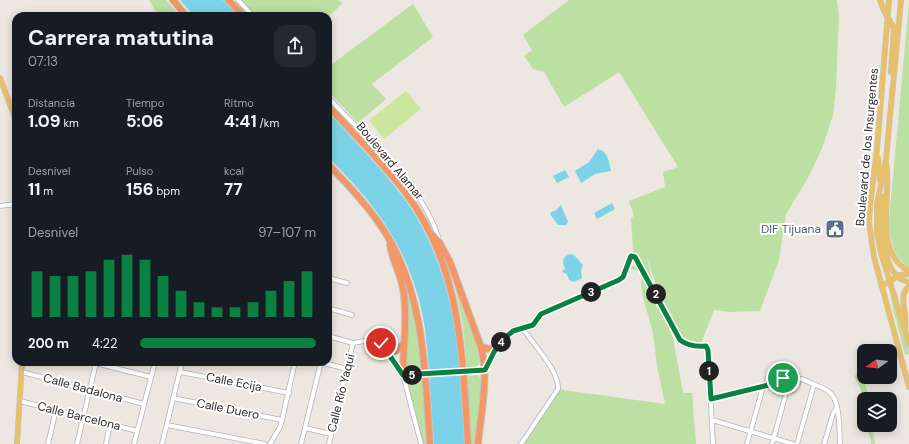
<!DOCTYPE html>
<html lang="es">
<meta charset="utf-8">
<style>
:root{--surface:#171b24;--page:#242831;--text:#f1f3f6;--muted:#9ea1a6;--accent:#0b8043}
body{margin:0;font-family:"DM Sans",sans-serif;background:var(--page);color:var(--text);height:100vh;display:flex;flex-direction:column;font-size:15px;white-space:nowrap}
*{box-sizing:border-box;margin:0}
p{font-size:13px;color:var(--muted)}
.icon{flex:none;width:22px;height:22px;fill:none;stroke:currentColor;stroke-width:2;stroke-linecap:round;stroke-linejoin:round}
.map{position:relative;flex:1;overflow:hidden}
.panel{position:absolute;left:12px;top:12px;width:320px;height:354px;display:flex;flex-direction:column;background:var(--surface);border-radius:12px;box-shadow:0 2px 10px #0003}
.panel>*{flex:none}
.needle{width:26px;rotate:255deg}
.controls{position:absolute;left:857px;top:344px;display:grid;gap:8px}
.controls a{display:grid;place-items:center;width:40px;height:40px;border-radius:8px;background:var(--surface);box-shadow:0 2px 10px #0003;font-size:20px}
.pin{position:absolute;display:grid;place-items:center;width:34px;height:34px;color:#fff;margin:-17px;border:2px solid #fff;border-radius:50%;box-shadow:0 1px 4px #0007}
.km{position:absolute;width:20px;height:20px;margin:-10px;border-radius:50%;background:#222;color:#fff;font-size:11px;line-height:20px;text-align:center}
.round{display:grid;place-items:center;flex:none;width:42px;height:42px;border-radius:12px;background:var(--page)}
.overview{display:flex;align-items:center;justify-content:space-between;height:68px;padding:0 16px}
h1{font-size:22px;font-weight:700;line-height:30px}
.figures{display:grid;grid-template-columns:repeat(3,1fr);gap:6px;height:68px;padding:4px 16px}
.figures div{display:grid;align-content:center}
.figures b{font-size:17px;font-weight:700}
.figures small{font-size:11px;font-weight:400}
.figures p{font-size:11px}
.chart{height:112px;padding:8px 16px}
.chart p{display:flex;justify-content:space-between}
.chart svg{width:100%;height:72px;margin-top:4px;stroke:var(--accent);stroke-width:6}
ul{padding:0 16px;list-style:none;font-size:13px}
li{display:grid;grid-template-columns:64px 48px 1fr;align-items:center;height:30px}
li i{height:10px;border-radius:5px;background:var(--accent)}
.map>svg:first-child{display:block}
</style>
<div class="map">
<svg width="909" height="444" viewBox="0 0 909 444">
<rect width="100%" height="100%" fill="#ede7e1"/>
<g fill="#bcdfa2">
<polygon points="149,0 166,0 180,16 156,16 156,12"/>
<polygon points="238,0 337,0 343,3 328,17 253,16"/>
<polygon points="569,0 837,0 839,16 836,88 833,115 823,146 809,176 786,214 779,260 760,311 731,312 714,310 702,341 698,346 680,339 667,318 646,255 656,294 673,338 683,393 692,393 696,444 519,444 556,389 665,404 657,366 653,333 643,297 641,285 642,271 630,269 634,265 631,218 634,216 629,201 665,187 663,172 678,167 619,72 564,107 544,72 533,69 524,56 532,50 523,35"/>
<path d="M909,2V267C893,259 889,236 889,220Z"/>
<polygon points="413,4 433,37 372,84 386,99 358,123 328,91 328,67"/>
<polygon points="397,259 411,296 423,369 409,369 406,366 406,302"/>
<polygon points="454,282 477,343 481,359 477,368 467,368 463,326"/>
<polygon points="890,292 909,350 909,354 905,355 893,309"/>
<polygon points="861,372 870,399 864,399 864,404 861,390 854,376"/>
<polygon points="478,375 481,379 482,384 475,444 471,444 467,376"/>
<circle cx="790" cy="382" r="7"/>
<polygon points="423,376 427,444 423,444 420,436 406,380 409,377"/>
<polygon points="861,416 864,416 864,425 872,425 875,444 871,444 871,440 868,432 862,432"/>
</g>
<polygon fill="#cde69e" points="406,91 421,109 384,139 369,120"/>
<g fill="#7cd3e7">
<polygon points="180,0 223,0 238,16 194,16"/>
<path d="M328,112C354,140 380,167 403,197C433,237 449,289 457,338C462,373 462,409 465,444H434C431,409 430,373 426,338C422,295 404,249 378,214C363,193 346,175 328,157Z"/>
<path d="M598,149C608,151 609,162 611,171L595,174L581,183L575,171L589,162Z"/>
<polygon points="565,170 569,177 557,183 553,176"/>
<polygon points="612,203 615,209 597,219 594,213"/>
<polygon points="561,205 568,222 566,225 558,225 550,214 551,212 555,211"/>
<path d="M571,254L574,255L583,265L581,270L582,278L574,282L569,280L567,274L562,272L564,269L566,270C562,264 561,256 571,254Z"/>
</g>
<g fill="none" stroke-linecap="round" stroke-linejoin="round">
<defs>
<g id="minor">
<polyline points="238,0 253,16"/>
<path d="M328,97C364,137 425,187 439,240"/>
<polyline points="0,206 16,204"/>
<polyline points="328,278 347,283"/>
<polyline points="328,308 352,315"/>
<polyline points="328,336 353,343 370,340 378,341 383,346 403,375"/>
<polyline points="91,362 151,377"/>
<polyline points="320,362 347,369"/>
<path d="M479,371L485,370L494,352L507,336L513,331L533,325L541,314L619,280C627,274 625,264 631,257H635L680,340L693,346H706L708,350L713,444"/>
<polyline points="22,372 144,404"/>
<polyline points="180,372 289,393"/>
<circle cx="790" cy="383" r="8"/>
<polyline points="403,375 421,444"/>
<path d="M797,379H802C810,383 820,386 828,391C841,399 839,430 840,444"/>
<polyline points="173,398 282,420"/>
<polyline points="711,399 781,382"/>
<polyline points="20,401 137,431"/>
<polyline points="712,420 793,444"/>
<polyline points="167,425 265,444"/>
<polyline points="305,428 331,434"/>
<polyline points="48,444 56,410"/>
<polyline points="77,444 96,363"/>
<polyline points="106,444 110,424"/>
<polyline points="134,444 155,362"/>
<polyline points="162,444 182,362"/>
<polyline points="270,444 280,427 282,420 295,362"/>
<polyline points="301,444 321,362"/>
<polyline points="329,444 353,343"/>
<path d="M521,444L558,389C559,369 532,344 522,327"/>
<polyline points="747,444 763,387"/>
<polyline points="772,444 787,390"/>
<polyline points="797,444 814,385"/>
<polyline points="824,444 833,414 837,407"/>
</g>
<g id="major">
<polyline points="880,0 884,11 894,28 891,72"/>
<polyline points="889,0 877,149 870,206 869,222 874,257 909,387"/>
<polyline points="901,0 886,159 877,204 877,232 881,253 909,344"/>
<polyline points="0,78 16,120"/>
<polyline points="878,158 880,180"/>
<path d="M886,163C893,196 871,251 909,271"/>
<path d="M882,196C881,219 879,277 909,282"/>
<polyline points="882,286 900,275 909,274"/>
<path d="M905,328C908,313 897,296 909,286"/>
<polyline points="17,444 22,362"/>
</g>
<g id="highway">
<polyline points="173,0 186,16"/>
<polyline points="228,0 244,16"/>
<path d="M328,106C354,134 382,162 405,192C462,268 462,354 468,444"/>
<path d="M328,164C350,187 372,210 388,237C425,300 425,373 430,444"/>
<path d="M433,235L439,242L450,262L481,347C489,378 481,412 478,444"/>
<path d="M390,245C392,260 401,274 403,289C408,314 403,348 403,375"/>
<polyline points="383,346 390,350 396,351 403,345"/>
<polyline points="481,347 489,349 496,348"/>
</g>
</defs>
<use href="#minor" stroke="#b1b4bc" stroke-width="5.5"/>
<use href="#major" stroke="#c4c4c4" stroke-width="6"/>
<use href="#highway" stroke="#c4c4c4" stroke-width="8"/>
<use href="#minor" stroke="#fff" stroke-width="4"/>
<use href="#major" stroke="#e7c06c" stroke-width="5"/>
<use href="#highway" stroke="#f39766" stroke-width="6"/>
<defs>
<polyline id="minor-bridge" points="408,375 479,371"/>
</defs>
<use href="#minor-bridge" stroke="#b1b4bc" stroke-width="5.5" stroke-linecap="butt"/>
<use href="#minor-bridge" stroke="#fff" stroke-width="4"/>
</g>
<g fill="none" stroke-linecap="round" stroke-linejoin="round">
<defs>
<path id="route" d="M381,343L403,375L485,370L494,352L507,336L513,331L533,325L541,314L619,280L623,277L631,256L635,257L680,340C688,346 696,347 706,346L708,350L711,399L781,382L783,378"/>
</defs>
<use href="#route" stroke="#fff" stroke-width="8"/>
<use href="#route" stroke="#0b8043" stroke-width="5"/>
</g>
<defs>
<symbol id="civic-square" viewBox="-11 -11 22 22"><rect x="-9" y="-9" width="18" height="18" rx="4" fill="#5c6f8a" stroke="#fff"/><path d="M-.6-6.5H3V-4.5H.6V-3L4-1V1h2V6H-6V1h2V-1L-.6-3ZM-1.2 2.5V6h2.4V2.5Z" fill="#fff"/></symbol>
</defs>
<g fill-rule="evenodd">
<use href="#civic-square" x="824" y="218" width="22" height="22"/>
</g>
<g text-anchor="middle" stroke-width="4" stroke-linejoin="round" paint-order="stroke">
<g font-size="12" fill="#2d2d2d" stroke="#fff">
<text transform="translate(867 147) rotate(-85)" y="4">Boulevard de los Insurgentes</text>
<text transform="translate(390 161) rotate(50)" y="4">Boulevard Alamar</text>
<text transform="translate(234 382) rotate(11)" y="4">Calle Ecija</text>
<text transform="translate(83 388) rotate(15)" y="4">Calle Badalona</text>
<text transform="translate(341 393) rotate(-76)" y="4">Calle Río Yaqui</text>
<text transform="translate(228 409) rotate(11)" y="4">Calle Duero</text>
<text transform="translate(79 416) rotate(14)" y="4">Calle Barcelona</text>
</g>
<g font-size="12" fill="#4e5e75" stroke="#fff" text-anchor="end">
<text x="821" y="233">DIF Tijuana</text>
</g>
</g>
</svg>
<div class="controls">
<a><svg class="needle" viewBox="-14 -14 28 28"><path d="M0-13l5 13h-10z" fill="#e53935"/><path d="M0 13l5-13h-10z" fill="#9ea1a6"/></svg></a>
<a><svg class="icon" aria-label="layers" viewBox="0 0 24 24"><path d="M12 4l9 5-9 5-9-5zM3 14l9 5 9-5"/></svg></a>
</div>
<div class="pin" style="left:783px;top:378px;background:#1e9e55"><svg class="icon" aria-label="arrive" viewBox="0 0 24 24"><path d="M6 21V4h12l-3 4 3 4H6"/></svg></div>
<div class="pin" style="left:381px;top:343px;background:#d93025"><svg class="icon" aria-label="check" viewBox="0 0 24 24"><path d="M5 12l5 5 9-10"/></svg></div>
<b class="km" style="left:709px;top:371px">1</b>
<b class="km" style="left:656px;top:294px">2</b>
<b class="km" style="left:591px;top:292px">3</b>
<b class="km" style="left:501px;top:342px">4</b>
<b class="km" style="left:412px;top:375px">5</b>
<section class="panel">
<div class="overview"><div><h1>Carrera matutina</h1><p>07:13</p></div><a class="round"><svg class="icon" aria-label="share" viewBox="0 0 24 24"><path d="M12 15V3M7 8l5-5 5 5M5 13v7h14v-7"/></svg></a></div>
<div class="figures">
<div><p>Distancia</p><b>1.09<small> km</small></b></div>
<div><p>Tiempo</p><b>5:06</b></div>
<div><p>Ritmo</p><b>4:41<small> /km</small></b></div>
</div>
<div class="figures">
<div><p>Desnivel</p><b>11<small> m</small></b></div>
<div><p>Pulso</p><b>156<small> bpm</small></b></div>
<div><p>kcal</p><b>77</b></div>
</div>
<div class="chart"><p><span>Desnivel</span>97–107 m</p>
<svg viewBox="0 0 160 44" preserveAspectRatio="none"><path d="M5 44V16M15 44V19M25 44V19M35 44V16M45 44V9M55 44V6M65 44V9M75 44V19M85 44V28M95 44V35M105 44V38M115 44V38M125 44V35M135 44V28M145 44V22M155 44V16"/></svg>
</div>
<ul>
<li><b>200 m</b>4:22<i style="width:100%"></i></li>
</ul>
</section>
</div>
